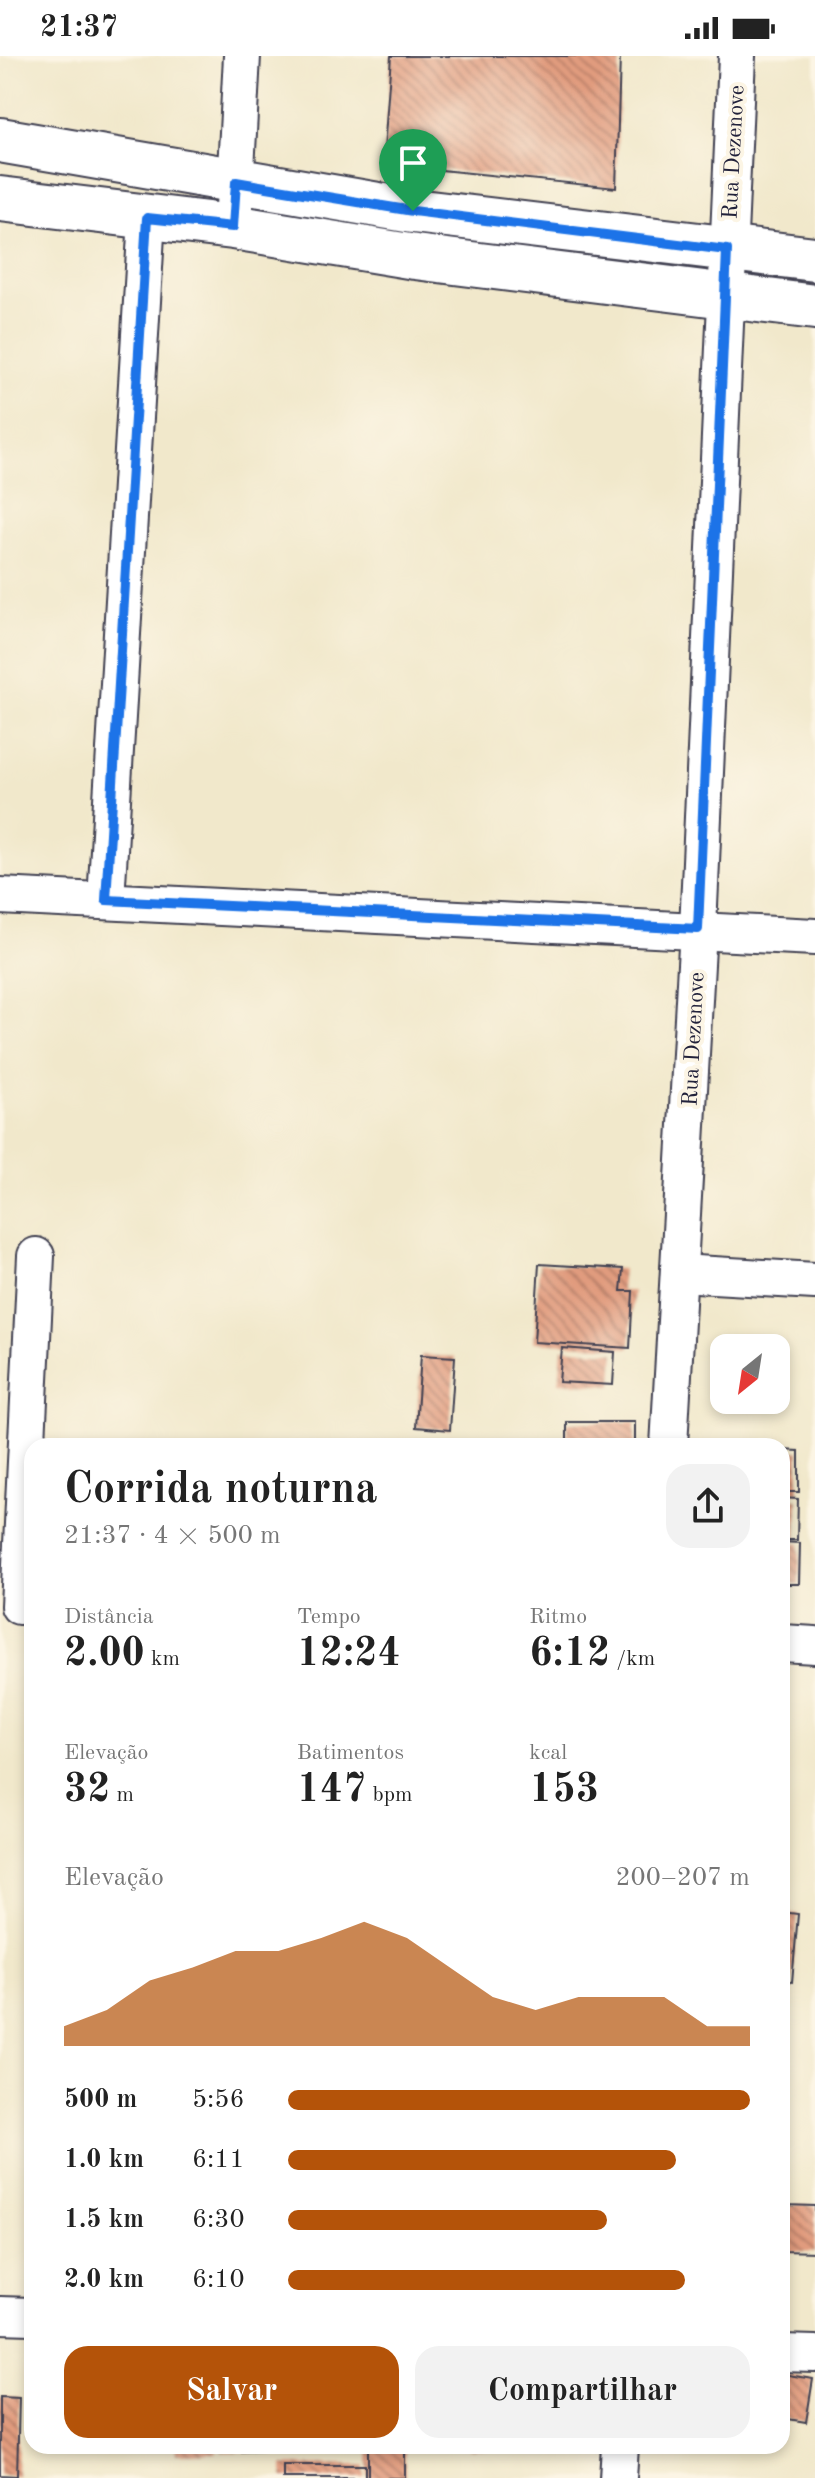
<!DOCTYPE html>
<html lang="pt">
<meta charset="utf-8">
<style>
:root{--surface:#fff;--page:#f2f2f2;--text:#222;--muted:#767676;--accent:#b45309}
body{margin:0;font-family:"Old Standard TT",serif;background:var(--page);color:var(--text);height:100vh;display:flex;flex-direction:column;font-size:30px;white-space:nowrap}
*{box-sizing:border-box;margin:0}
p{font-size:26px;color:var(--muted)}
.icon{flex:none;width:44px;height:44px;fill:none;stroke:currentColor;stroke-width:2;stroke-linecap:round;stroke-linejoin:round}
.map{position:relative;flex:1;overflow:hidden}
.panel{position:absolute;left:24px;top:1382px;width:766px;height:1016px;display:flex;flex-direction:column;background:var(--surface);border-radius:24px;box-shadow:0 4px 12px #0003}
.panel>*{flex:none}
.needle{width:52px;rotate:210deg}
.fabs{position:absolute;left:710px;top:1278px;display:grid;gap:16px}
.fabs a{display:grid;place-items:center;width:80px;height:80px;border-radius:16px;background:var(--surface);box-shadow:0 4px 12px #0003;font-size:40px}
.pin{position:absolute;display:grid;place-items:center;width:68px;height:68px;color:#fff;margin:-82px -34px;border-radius:50% 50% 50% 0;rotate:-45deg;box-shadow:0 0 8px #0007}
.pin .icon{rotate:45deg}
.round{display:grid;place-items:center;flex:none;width:84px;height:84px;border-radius:24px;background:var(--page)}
.headline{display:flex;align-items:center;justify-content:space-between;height:136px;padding:0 40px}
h1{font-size:44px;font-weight:600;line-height:60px}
.figures{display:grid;grid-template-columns:repeat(3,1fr);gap:12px;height:136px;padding:8px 40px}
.figures div{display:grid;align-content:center}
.figures b{font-size:40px;font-weight:600}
.figures small{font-size:22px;font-weight:400}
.figures p{font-size:22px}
.chart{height:224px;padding:16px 40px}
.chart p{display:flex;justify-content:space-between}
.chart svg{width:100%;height:144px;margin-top:8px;fill:var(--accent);opacity:.7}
.button{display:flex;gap:16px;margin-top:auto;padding:16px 40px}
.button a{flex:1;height:92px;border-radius:24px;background:var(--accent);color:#fff;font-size:32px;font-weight:600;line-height:92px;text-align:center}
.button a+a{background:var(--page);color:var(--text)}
ul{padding:0 40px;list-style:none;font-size:26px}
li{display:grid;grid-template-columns:128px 96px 1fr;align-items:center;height:60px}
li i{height:20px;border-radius:10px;background:var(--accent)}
.status{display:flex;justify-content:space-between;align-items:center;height:56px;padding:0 40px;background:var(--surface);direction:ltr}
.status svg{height:22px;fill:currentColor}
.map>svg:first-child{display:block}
</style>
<div class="status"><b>21:37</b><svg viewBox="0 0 49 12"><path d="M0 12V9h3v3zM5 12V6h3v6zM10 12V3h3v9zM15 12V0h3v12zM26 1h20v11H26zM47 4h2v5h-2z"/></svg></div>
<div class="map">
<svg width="815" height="2422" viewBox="0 0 815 2422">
<defs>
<pattern id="building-back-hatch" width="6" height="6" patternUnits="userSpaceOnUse" patternTransform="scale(2)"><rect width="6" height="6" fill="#e19b7e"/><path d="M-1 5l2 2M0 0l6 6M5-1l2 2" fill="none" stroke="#b67e68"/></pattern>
</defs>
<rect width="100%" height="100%" fill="#fcf5e5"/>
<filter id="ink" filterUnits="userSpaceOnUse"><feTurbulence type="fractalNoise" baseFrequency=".0125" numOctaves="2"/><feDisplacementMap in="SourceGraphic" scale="16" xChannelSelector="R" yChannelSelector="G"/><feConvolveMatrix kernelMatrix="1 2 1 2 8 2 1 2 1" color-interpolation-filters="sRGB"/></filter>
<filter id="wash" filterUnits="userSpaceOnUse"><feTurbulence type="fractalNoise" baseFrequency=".006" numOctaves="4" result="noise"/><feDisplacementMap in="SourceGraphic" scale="32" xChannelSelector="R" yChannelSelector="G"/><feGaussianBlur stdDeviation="1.8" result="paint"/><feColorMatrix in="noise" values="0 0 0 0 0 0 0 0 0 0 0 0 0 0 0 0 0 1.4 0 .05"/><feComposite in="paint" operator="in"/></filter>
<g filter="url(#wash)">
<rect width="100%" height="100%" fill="#f1e8cb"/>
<g id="blocks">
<g fill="url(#building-back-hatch)">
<polygon points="391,0 620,0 616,132 383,108"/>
<polygon points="539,1208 623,1213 621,1235 633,1235 630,1292 534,1286"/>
<polygon points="562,1292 615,1296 613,1329 559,1326"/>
<polygon points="421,1299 455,1301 450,1374 416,1371"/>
<rect x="567" y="1366" width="68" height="24"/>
<polygon points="782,1394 799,1395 799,1436 782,1436"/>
<polygon points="782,1442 798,1443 797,1484 782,1484"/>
<polygon points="782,1486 800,1487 799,1528 782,1528"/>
<polygon points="782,1856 798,1858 792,1926 782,1925"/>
<polygon points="784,2149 815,2150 815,2196 783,2195"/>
<polygon points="782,2318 813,2323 806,2366 782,2362"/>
<polygon points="0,2341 19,2342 17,2420 0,2419"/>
<polygon points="175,2390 216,2390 217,2397 176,2398"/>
<polygon points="221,2390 266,2390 266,2395 222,2396"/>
<rect x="368" y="2390" width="37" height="32"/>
<rect x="469" y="2390" width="28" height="4"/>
<rect x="283" y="2409" width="82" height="13"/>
</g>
</g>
</g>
<g filter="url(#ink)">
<use href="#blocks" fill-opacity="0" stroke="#414051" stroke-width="2"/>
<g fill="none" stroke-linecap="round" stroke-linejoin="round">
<defs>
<g id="street">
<polyline points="233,171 242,0"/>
<polyline points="0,840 815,881"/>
<polyline points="106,844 147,162"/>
<polyline points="679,1217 815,1225"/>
<polyline points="669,1390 698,873 737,0"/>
<polyline points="19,1550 36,1200"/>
<polyline points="782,1587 815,1589"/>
<polyline points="0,2259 32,2260"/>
<polyline points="782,2297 815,2298"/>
<polyline points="618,2422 620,2390"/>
</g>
<g id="secondary">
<polyline points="0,84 413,155 815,203"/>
<polyline points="0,143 233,171 415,201 815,251"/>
</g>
</defs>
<use href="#street" stroke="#414051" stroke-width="40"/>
<use href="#secondary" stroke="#414051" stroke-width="48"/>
<use href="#street" stroke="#fff" stroke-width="36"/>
<use href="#secondary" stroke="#fff" stroke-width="44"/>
</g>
</g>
<g fill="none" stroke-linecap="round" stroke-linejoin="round" filter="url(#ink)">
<defs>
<polygon id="route" points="236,126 413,155 727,194 698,873 106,844 147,162 233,171"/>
</defs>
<use href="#route" stroke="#fff" stroke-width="16"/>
<use href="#route" stroke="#1a73e8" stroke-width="10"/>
</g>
<g text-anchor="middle" stroke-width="8" stroke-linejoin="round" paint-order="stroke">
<g font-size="22" fill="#22223b" stroke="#fcf5e5">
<text transform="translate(732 96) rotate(-87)" y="8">Rua Dezenove</text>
<text transform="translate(692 983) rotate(-87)" y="8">Rua Dezenove</text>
</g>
</g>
</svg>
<div class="fabs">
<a><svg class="needle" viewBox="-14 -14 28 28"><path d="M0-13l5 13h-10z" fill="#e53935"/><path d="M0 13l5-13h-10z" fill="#767676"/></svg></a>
</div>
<div class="pin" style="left:413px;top:155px;background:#1e9e55"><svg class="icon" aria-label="arrive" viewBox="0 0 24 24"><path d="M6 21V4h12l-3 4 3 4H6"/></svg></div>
<section class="panel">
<div class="headline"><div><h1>Corrida noturna</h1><p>21:37 · 4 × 500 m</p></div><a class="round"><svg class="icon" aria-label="share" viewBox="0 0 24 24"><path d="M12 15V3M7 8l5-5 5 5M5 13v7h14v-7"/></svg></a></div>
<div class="figures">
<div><p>Distância</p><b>2.00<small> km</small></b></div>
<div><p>Tempo</p><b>12:24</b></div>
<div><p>Ritmo</p><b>6:12<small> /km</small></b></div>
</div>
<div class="figures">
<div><p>Elevação</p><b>32<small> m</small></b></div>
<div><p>Batimentos</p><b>147<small> bpm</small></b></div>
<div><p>kcal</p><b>153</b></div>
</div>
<div class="chart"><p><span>Elevação</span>200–207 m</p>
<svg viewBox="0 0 160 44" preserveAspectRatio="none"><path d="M0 44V38L10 33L20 24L30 20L40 15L50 15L60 11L70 6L80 11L90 20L100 29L110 33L120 29L130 29L140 29L150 38L160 38V44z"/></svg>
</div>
<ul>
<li><b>500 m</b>5:56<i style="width:100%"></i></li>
<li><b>1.0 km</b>6:11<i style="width:84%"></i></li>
<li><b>1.5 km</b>6:30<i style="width:69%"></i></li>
<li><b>2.0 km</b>6:10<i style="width:86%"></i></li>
</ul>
<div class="button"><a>Salvar</a><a>Compartilhar</a></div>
</section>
</div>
